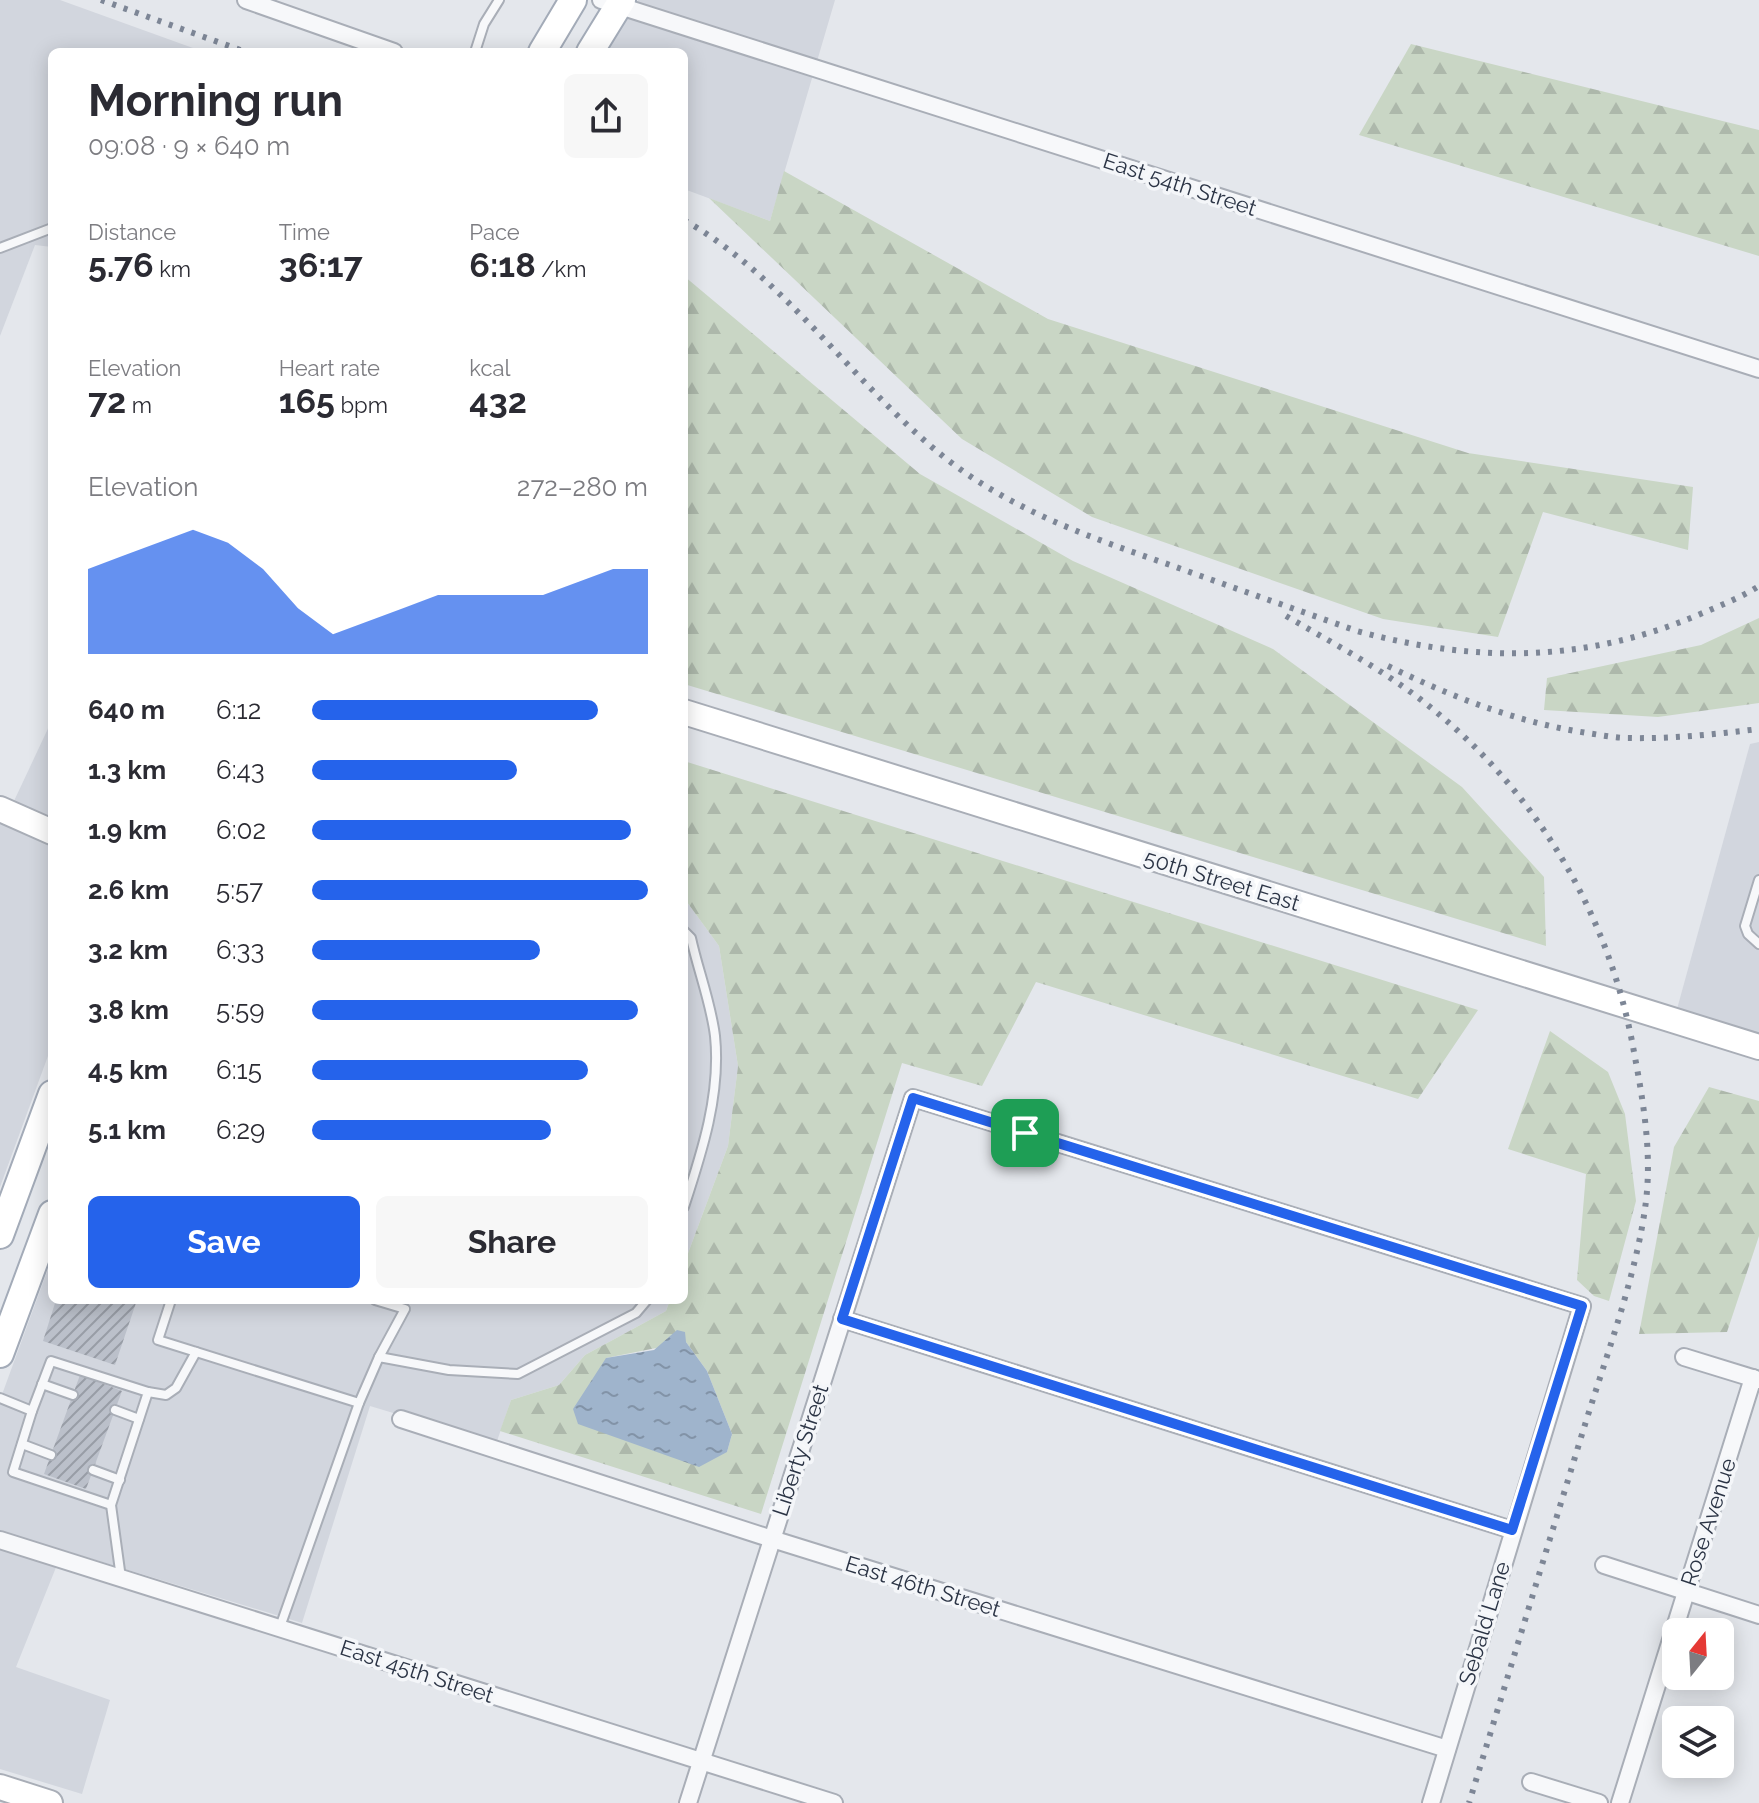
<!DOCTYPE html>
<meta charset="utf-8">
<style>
:root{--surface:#fff;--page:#f7f7f7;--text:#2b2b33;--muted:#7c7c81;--accent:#2563eb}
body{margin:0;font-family:Raleway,sans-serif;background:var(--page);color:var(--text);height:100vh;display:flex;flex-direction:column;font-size:30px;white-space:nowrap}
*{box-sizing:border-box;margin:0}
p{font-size:26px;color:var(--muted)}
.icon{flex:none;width:44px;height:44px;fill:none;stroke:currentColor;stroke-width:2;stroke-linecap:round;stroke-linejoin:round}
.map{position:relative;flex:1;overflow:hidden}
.details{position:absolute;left:48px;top:48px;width:640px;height:1256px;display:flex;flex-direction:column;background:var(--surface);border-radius:12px;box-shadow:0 4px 20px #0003}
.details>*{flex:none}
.needle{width:52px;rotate:18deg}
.buttons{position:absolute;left:1662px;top:1618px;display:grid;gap:16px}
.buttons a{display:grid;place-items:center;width:72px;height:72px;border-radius:12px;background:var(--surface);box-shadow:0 4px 20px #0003;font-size:40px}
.pin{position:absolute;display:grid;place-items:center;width:68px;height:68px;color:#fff;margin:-34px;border-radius:16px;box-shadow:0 4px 12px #0006}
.round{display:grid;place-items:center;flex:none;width:84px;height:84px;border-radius:12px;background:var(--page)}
.overview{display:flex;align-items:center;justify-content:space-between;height:136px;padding:0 40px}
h1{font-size:44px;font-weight:700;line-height:60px}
.stats{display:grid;grid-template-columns:repeat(3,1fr);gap:12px;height:136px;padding:8px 40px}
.stats div{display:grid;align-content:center}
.stats b{font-size:34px;font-weight:700}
.stats small{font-size:22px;font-weight:400}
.stats p{font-size:22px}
.chart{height:224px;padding:16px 40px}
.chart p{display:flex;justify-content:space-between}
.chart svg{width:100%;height:144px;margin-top:8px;fill:var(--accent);opacity:.7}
.action{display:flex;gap:16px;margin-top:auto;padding:16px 40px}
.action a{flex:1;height:92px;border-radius:12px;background:var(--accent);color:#fff;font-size:32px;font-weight:700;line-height:92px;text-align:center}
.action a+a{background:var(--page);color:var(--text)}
ul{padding:0 40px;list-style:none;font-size:26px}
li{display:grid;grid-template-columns:128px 96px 1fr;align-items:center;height:60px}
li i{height:20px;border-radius:10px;background:var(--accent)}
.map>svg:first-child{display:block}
</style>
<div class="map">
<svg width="1759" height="1803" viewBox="0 0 1759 1803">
<defs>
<pattern id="forest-firs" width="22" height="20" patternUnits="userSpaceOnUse" patternTransform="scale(2)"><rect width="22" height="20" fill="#c9d6c5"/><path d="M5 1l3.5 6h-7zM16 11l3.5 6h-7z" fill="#adb8ab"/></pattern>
<pattern id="water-ripples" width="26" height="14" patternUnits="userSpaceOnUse" patternTransform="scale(2)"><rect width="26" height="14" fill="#9fb4cc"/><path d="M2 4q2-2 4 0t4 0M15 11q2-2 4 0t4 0" fill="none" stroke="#8293a7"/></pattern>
<pattern id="building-hatch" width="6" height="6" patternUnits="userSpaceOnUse" patternTransform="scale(2)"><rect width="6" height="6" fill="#bbc0ca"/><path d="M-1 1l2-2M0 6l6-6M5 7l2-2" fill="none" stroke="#989da6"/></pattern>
</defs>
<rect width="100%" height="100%" fill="#e4e7ec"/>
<g fill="#d2d6de">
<polygon points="0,0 60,0 204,52 52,52 52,247 35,245 0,336"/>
<polygon points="638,0 835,0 770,221 684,189 684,52 607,52"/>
<polygon points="52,720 52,817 14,801"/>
<polygon points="1759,742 1759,1034 1677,1009 1750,744"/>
<polygon points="0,822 52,845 52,1045 0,1187"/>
<polygon points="684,898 719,946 738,1066 728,1146 684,1264"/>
<polygon points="52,1258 52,1300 670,1300 666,1311 585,1355 559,1385 511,1400 496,1444 370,1406 302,1623 63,1550 16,1667 110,1700 82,1794 0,1769 0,1400"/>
</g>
<g fill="url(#forest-firs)" fill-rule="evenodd">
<polygon points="1411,44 1759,130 1759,256 1359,135"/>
<polygon points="784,171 1048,319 1468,453 1693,487 1688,550 1543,512 1498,637 1383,619 1092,517 962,439 709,198 770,221"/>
<polygon points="684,276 920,474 1073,561 1273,649 1462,787 1544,877 1546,946 684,684"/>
<polygon points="1759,618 1759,703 1658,717 1544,710 1547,678 1701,645"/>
<path d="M684,761L1478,1010L1418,1099L1036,982L982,1086L902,1063L761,1514L500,1431L511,1400L559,1385L585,1355L666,1311L670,1300H684V1264L728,1146L738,1066L719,946L684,898ZM686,1342L707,1371L732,1434L727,1452L606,1358Z"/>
<polygon points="1550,1031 1608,1072 1625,1114 1636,1201 1609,1301 1594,1296 1577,1280 1586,1174 1508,1149"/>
<polygon points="1709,1087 1759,1101 1759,1236 1727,1332 1639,1334 1674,1147"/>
</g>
<polygon fill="url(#water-ripples)" points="677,1330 685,1332 686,1342 707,1371 732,1434 727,1452 699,1467 578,1424 573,1409 606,1358 654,1350"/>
<g fill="url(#building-hatch)">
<polygon points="56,1300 137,1300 115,1365 43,1341"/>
<polygon points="80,1375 122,1391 86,1489 44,1474"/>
</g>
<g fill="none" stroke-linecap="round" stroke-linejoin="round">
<defs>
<g id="lane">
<polyline points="475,52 484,24 499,0"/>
<polyline points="0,248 52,228"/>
<polyline points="1759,880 1745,926 1748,934 1759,944"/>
<path d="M684,931L691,938C698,970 711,1003 715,1036C721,1094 702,1152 684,1207"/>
<polyline points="171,1300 158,1340 359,1403"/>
<polyline points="375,1300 405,1309 379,1357"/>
<polyline points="42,1384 73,1395"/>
<polyline points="148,1392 166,1395 176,1388 196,1352"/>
<polyline points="0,1398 32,1411 51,1361 148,1392 111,1505 121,1578"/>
<polyline points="115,1410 139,1419"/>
<polyline points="32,1411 13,1472 111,1505"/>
<polyline points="22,1444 51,1455"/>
<polyline points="93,1470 120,1480"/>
<polyline points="280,1627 359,1403 379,1357 449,1370 518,1374 636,1313 647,1300"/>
</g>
<g id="street">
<polyline points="246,0 394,52"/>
<polyline points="601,0 1759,369"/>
<polyline points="842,1319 1512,1530"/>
<polyline points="1684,1357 1759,1380"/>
<polyline points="401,1419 772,1539 1447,1749"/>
<polyline points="0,1540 834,1803"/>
<polyline points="1604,1565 1759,1615"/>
<polyline points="1531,1782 1599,1803"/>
<polyline points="688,1803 913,1098 1582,1306 1431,1803"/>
<polyline points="1620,1803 1753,1378"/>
</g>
<g id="secondary">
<polyline points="684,712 1759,1047"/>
<polyline points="0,809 52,832"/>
<polyline points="0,1787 50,1803"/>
</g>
<g id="primary">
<polyline points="542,52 573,0"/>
<polyline points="590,52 622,0"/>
<polyline points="0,1235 52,1094"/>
<polyline points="0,1354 52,1214"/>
</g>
</defs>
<use href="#lane" stroke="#a9aeb7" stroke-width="12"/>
<use href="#street" stroke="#a9aeb7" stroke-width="20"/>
<use href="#secondary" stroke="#a9aeb7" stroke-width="28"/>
<use href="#primary" stroke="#a3abb8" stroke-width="30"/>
<use href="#lane" stroke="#f7f8fa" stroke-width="8"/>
<use href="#street" stroke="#f7f8fa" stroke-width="16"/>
<use href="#secondary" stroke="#fff" stroke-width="24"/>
<use href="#primary" stroke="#fff" stroke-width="26"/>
<g stroke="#7d8696" stroke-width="6" stroke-dasharray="4 8" stroke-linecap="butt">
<polyline points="101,0 246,52"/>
<path d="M684,220C785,277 854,385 944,457C1012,511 1092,538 1173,566C1234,588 1295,609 1357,631C1475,663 1584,663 1698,615C1719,606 1740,598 1759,586"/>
<path d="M1286,616C1331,642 1378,667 1420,699C1533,786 1609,911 1634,1052C1643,1100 1652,1151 1646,1201C1637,1275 1605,1359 1583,1431C1545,1555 1507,1679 1469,1803"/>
<path d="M1388,666C1452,697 1516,722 1587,733C1601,735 1615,738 1629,738C1673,739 1716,734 1759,729"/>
</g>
</g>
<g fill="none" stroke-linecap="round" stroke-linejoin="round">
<defs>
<polygon id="route" points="913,1098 1582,1306 1512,1530 842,1319"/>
</defs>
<use href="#route" stroke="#fff" stroke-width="16"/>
<use href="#route" stroke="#2563eb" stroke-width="10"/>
</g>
<g text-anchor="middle" stroke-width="7" stroke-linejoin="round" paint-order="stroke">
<g font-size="22" fill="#2b3445" stroke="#f4f6f9">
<text transform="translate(1180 184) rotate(18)" y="8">East 54th Street</text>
<text transform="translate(1222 880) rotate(17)" y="8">50th Street East</text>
<text transform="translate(800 1450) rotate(-72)" y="8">Liberty Street</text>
<text transform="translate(1708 1522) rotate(-72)" y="8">Rose Avenue</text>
<text transform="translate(923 1586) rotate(17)" y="8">East 46th Street</text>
<text transform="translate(1484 1623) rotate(-73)" y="8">Sebald Lane</text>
<text transform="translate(417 1671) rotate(18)" y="8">East 45th Street</text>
</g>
</g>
</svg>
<div class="buttons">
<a><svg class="needle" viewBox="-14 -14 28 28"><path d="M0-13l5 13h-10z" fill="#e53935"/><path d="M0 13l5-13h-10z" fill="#7c7c81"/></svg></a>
<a><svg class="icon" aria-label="layers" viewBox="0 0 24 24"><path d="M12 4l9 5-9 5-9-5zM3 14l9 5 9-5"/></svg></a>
</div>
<div class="pin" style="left:1025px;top:1133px;background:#1e9e55"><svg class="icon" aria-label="arrive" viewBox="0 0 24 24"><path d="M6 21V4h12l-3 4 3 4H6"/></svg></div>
<section class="details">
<div class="overview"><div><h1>Morning run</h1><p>09:08 · 9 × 640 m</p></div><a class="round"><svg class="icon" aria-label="share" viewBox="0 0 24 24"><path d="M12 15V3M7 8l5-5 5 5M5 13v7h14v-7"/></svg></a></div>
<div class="stats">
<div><p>Distance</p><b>5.76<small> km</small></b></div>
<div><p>Time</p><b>36:17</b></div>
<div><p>Pace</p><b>6:18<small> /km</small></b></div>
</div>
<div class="stats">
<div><p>Elevation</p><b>72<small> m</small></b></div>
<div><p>Heart rate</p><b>165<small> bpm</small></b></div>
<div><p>kcal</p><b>432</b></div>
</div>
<div class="chart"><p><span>Elevation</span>272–280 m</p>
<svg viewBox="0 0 160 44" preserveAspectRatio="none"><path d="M0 44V18L10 14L20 10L30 6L40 10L50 18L60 30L70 38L80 34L90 30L100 26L110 26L120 26L130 26L140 22L150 18L160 18V44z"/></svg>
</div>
<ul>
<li><b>640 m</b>6:12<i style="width:85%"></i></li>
<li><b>1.3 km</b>6:43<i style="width:61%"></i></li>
<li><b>1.9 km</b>6:02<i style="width:95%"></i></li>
<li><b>2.6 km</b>5:57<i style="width:100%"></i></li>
<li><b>3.2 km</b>6:33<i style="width:68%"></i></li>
<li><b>3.8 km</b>5:59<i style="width:97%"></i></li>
<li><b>4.5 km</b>6:15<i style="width:82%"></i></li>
<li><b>5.1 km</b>6:29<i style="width:71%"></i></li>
</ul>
<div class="action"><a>Save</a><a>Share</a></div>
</section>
</div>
